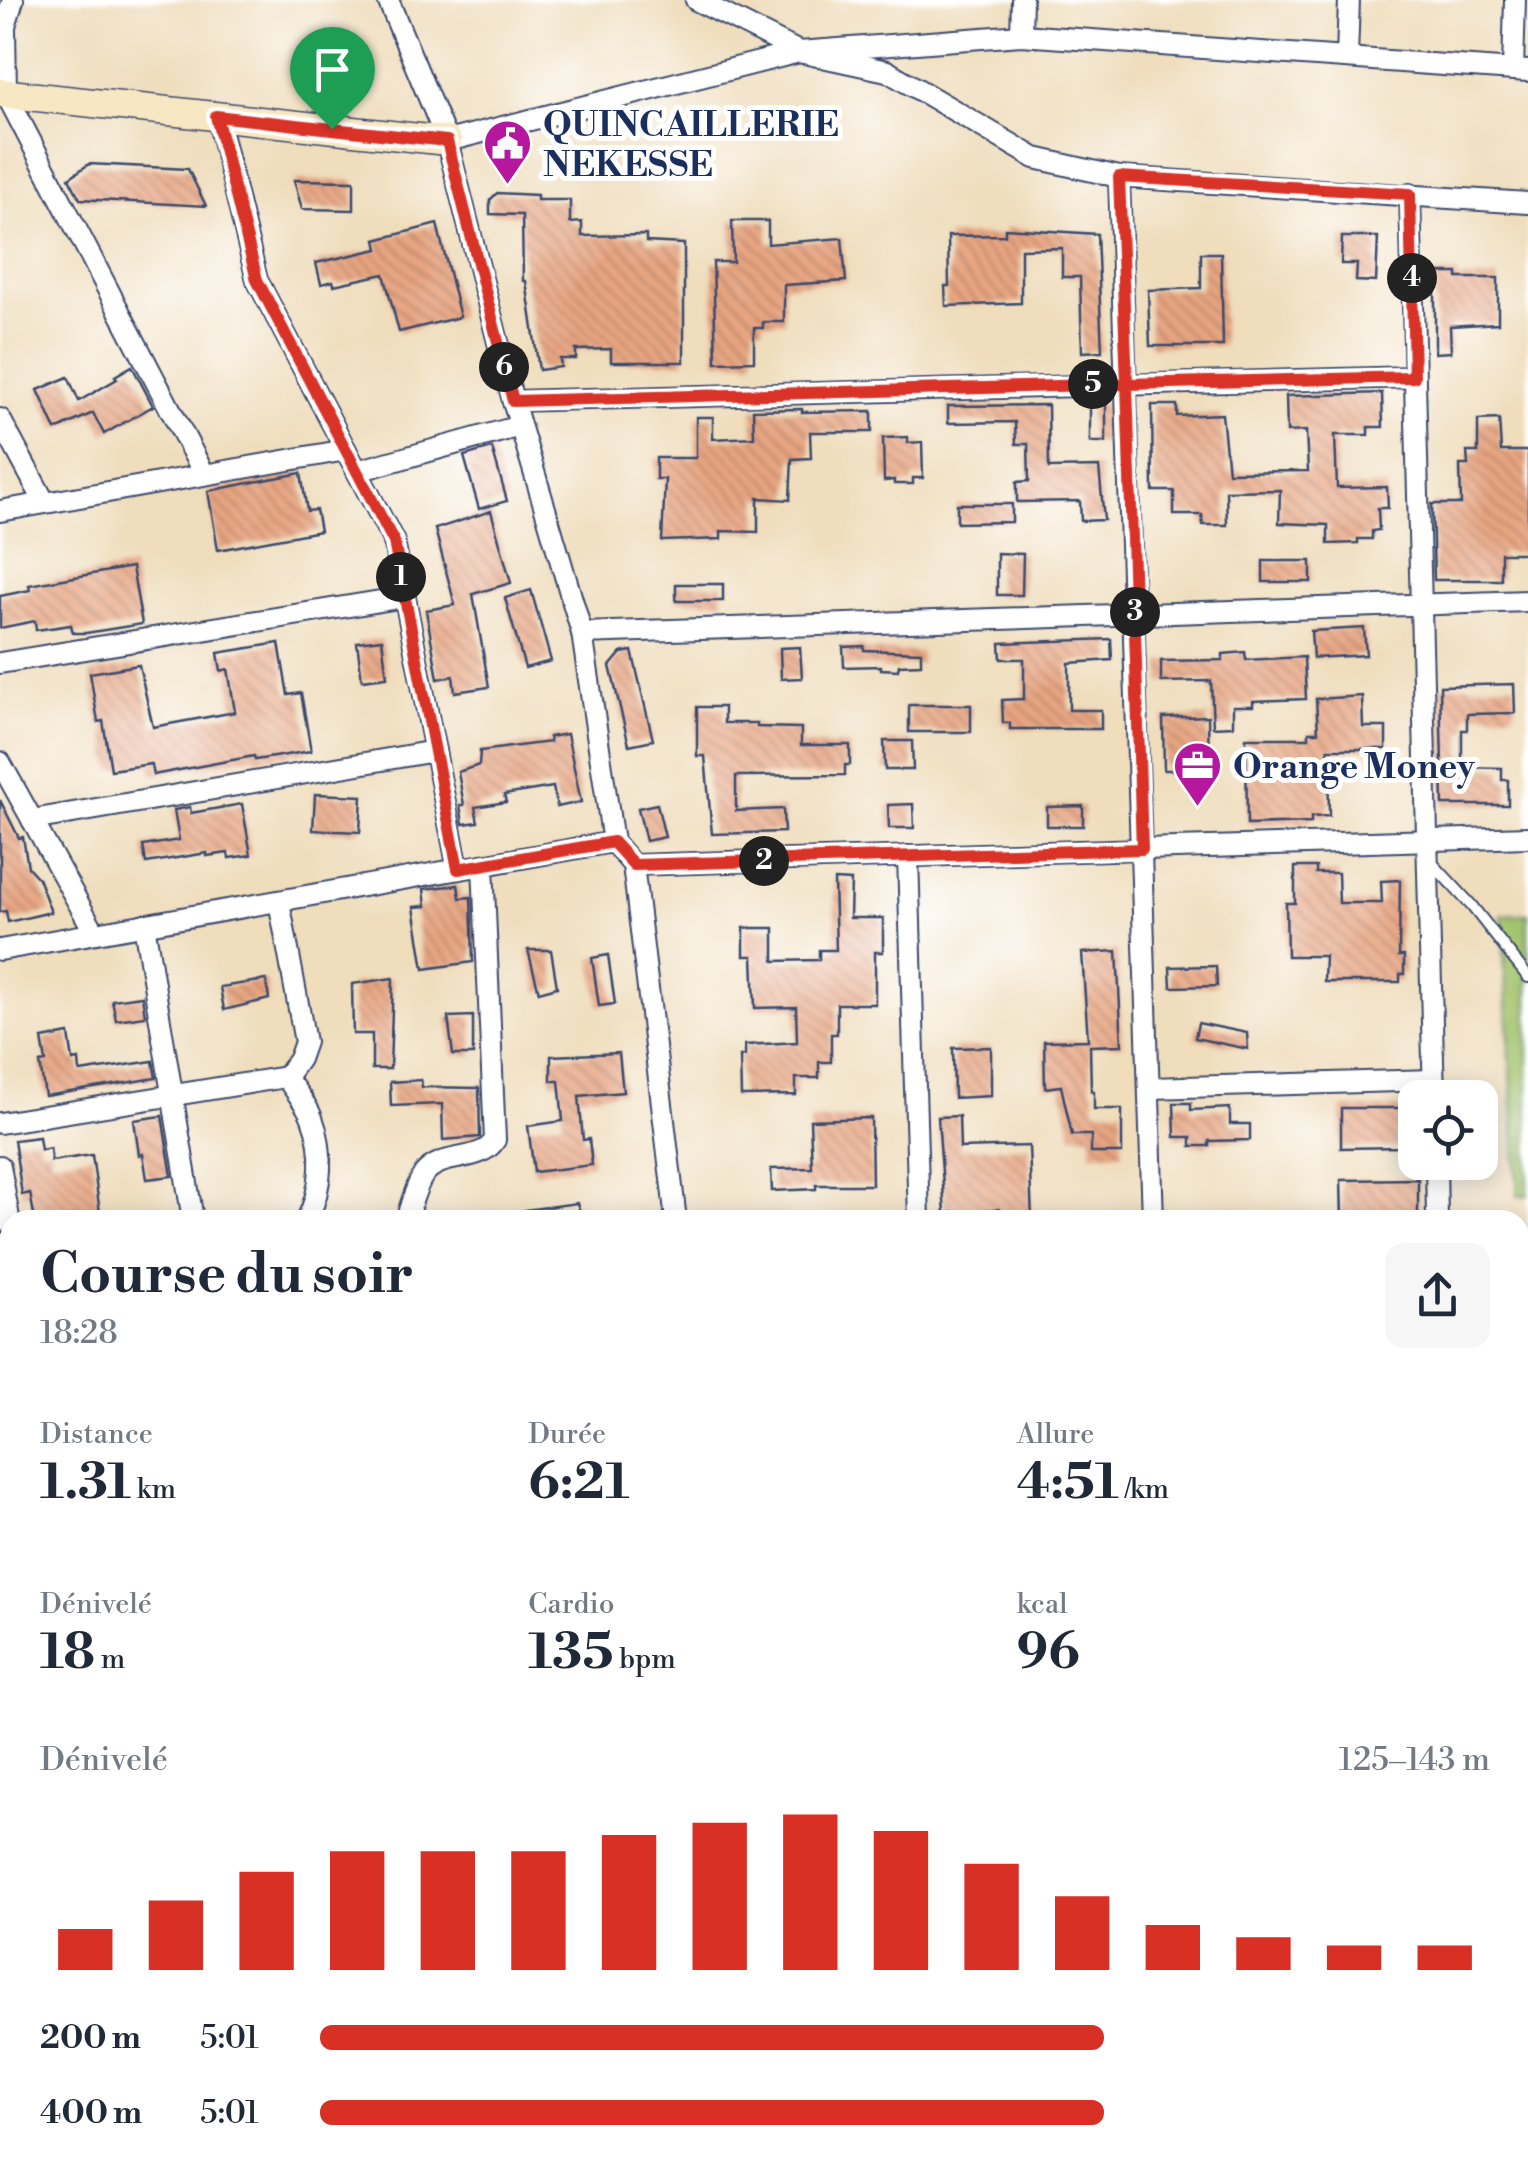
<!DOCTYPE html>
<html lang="fr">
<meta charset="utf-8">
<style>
:root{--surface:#fff;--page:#f6f6f7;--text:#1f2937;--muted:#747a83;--accent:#d93025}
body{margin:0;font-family:"Libre Bodoni",serif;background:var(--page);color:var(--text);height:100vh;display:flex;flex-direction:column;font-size:38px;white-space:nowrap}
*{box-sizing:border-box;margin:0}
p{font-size:32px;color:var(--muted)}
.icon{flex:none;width:55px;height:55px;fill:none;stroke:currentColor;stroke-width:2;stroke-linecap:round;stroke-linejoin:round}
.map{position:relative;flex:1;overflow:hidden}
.panel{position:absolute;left:0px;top:1210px;width:1530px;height:962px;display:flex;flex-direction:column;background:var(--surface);border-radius:30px 30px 0 0;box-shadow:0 5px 25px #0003}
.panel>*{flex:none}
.controls{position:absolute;left:1398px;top:1080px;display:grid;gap:20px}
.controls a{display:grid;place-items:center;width:100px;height:100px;border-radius:20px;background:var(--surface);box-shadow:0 5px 25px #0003;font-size:50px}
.pin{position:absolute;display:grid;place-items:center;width:85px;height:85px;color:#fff;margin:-102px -42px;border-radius:50% 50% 50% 0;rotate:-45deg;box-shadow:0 0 10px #0007}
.pin .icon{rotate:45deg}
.km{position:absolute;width:50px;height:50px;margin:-25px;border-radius:50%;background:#222;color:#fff;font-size:28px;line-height:50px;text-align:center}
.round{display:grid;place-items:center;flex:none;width:105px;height:105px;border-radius:20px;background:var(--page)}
.head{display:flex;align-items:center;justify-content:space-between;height:170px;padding:0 40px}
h1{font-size:55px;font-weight:700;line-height:75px}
.figures{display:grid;grid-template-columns:repeat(3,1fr);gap:15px;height:170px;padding:10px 40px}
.figures div{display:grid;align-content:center}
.figures b{font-size:50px;font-weight:700}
.figures small{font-size:28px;font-weight:400}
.figures p{font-size:28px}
.chart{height:280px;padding:20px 40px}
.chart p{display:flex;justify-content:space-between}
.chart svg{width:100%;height:180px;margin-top:10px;stroke:var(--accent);stroke-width:6}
ul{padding:0 40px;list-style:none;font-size:32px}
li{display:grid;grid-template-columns:160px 120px 1fr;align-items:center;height:75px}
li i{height:25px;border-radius:12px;background:var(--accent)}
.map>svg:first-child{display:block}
</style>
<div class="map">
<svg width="1528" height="2171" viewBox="0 0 1528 2171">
<defs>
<pattern id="building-back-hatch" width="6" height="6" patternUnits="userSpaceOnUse" patternTransform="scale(2.5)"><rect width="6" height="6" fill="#e8a581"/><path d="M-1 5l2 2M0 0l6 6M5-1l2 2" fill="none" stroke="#bb876d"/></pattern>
</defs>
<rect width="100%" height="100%" fill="#fff"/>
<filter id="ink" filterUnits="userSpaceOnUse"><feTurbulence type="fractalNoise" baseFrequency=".01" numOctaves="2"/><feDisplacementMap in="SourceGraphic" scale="20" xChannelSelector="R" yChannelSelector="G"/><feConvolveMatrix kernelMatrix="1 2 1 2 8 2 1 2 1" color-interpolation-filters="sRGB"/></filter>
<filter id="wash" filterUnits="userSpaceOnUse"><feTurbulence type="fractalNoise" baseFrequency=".0048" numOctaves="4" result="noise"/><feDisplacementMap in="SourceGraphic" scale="40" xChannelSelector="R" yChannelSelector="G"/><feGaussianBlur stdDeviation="2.25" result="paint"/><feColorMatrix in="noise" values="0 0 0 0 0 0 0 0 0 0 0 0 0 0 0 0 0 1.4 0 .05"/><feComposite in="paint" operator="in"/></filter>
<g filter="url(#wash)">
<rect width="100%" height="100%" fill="#efddbc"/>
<polygon fill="#a2c36c" stroke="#5e7965" stroke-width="2.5" points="1528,914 1528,1195 1518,1196 1502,915"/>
<g id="blocks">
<g fill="url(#building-back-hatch)">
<polygon points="89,164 188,169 206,206 80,199 69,178"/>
<polygon points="294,180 354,181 354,210 302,209"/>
<polygon points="497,193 537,195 537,200 570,200 570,223 582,222 582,236 646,235 646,242 684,244 684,362 611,362 611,349 576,350 576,359 560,359 561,367 539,370 526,281 523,281 522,215 490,214 490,200"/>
<polygon points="732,221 768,221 768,244 842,238 846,281 784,285 784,322 763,322 763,328 754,328 754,361 716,362 713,262 733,262"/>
<polygon points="437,224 460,317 399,332 384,274 334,285 333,281 321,284 316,263 378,249 376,240"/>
<polygon points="1005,228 1097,234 1102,351 1082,352 1080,277 1062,277 1062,248 1021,249 1021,303 946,306 945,286 949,286 948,236 1005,235"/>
<polygon points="1342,237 1378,237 1376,282 1356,281 1357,264 1341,264"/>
<polygon points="1201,253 1221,253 1223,346 1150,346 1148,290 1201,288"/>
<polygon points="1435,273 1458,273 1458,278 1498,278 1498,323 1450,326 1451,352 1435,353"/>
<polygon points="132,366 153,406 104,434 93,413 56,430 38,390 68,377 79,401 117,379 115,376"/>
<polygon points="1382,393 1383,427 1368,427 1368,435 1335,435 1337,488 1387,487 1388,508 1378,508 1379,530 1372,531 1372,539 1358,539 1358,543 1328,544 1328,525 1279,523 1280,490 1226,491 1227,525 1203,525 1202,515 1174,515 1174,491 1153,491 1152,405 1177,405 1177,416 1222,414 1228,472 1308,471 1306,431 1287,432 1286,396"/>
<rect x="1090" y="404" width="16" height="38"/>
<polygon points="1048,405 1049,468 1099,467 1104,520 1081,521 1080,501 1017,502 1017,482 1029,481 1028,444 1016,444 1015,422 948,423 948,406"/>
<polygon points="802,409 802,412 872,411 872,432 810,432 811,458 792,459 790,500 758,498 758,532 721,531 721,539 662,541 665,479 656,479 656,458 696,458 696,417 713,417 713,439 754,437 753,410"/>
<polygon points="1499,419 1501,451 1528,451 1528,553 1501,553 1501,580 1434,580 1432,504 1461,504 1460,465 1468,465 1467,452 1478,452 1478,420"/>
<polygon points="908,437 908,443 922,442 923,478 913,478 913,484 894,484 894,480 884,481 883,438"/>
<polygon points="492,448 507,501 479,509 464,456"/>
<polygon points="301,473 307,511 316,510 320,531 218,550 208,491"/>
<polygon points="957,504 1012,504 1012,522 957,523"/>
<polygon points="491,511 511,583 473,594 489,687 455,692 453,676 438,679 426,610 455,605 435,529"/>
<polygon points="997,553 1023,554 1022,595 997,595"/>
<rect x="1263" y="561" width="48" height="21"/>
<polygon points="132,567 142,624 86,633 73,633 71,625 36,630 35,621 0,628 0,596 30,590 29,585"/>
<rect x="676" y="584" width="47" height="17"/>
<polygon points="531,590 551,661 525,668 505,598"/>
<polygon points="1364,628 1366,655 1313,658 1311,631"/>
<polygon points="382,639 387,677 362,680 357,642"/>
<polygon points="1111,639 1112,660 1069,663 1069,710 1101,710 1101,729 1010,729 1010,723 1003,723 1002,700 1024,699 1024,659 1001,659 1000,643"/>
<polygon points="279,643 288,695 301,693 311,751 255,760 254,756 153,775 151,764 111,770 103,721 98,722 90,673 139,665 153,727 235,712 228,669 221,671 218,653"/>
<polygon points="864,646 864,650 921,652 921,664 899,665 898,670 881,669 881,666 844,667 843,647"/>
<polygon points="800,647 802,678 781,679 780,648"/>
<polygon points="632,651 653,740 629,745 610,666 621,653"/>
<polygon points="1245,652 1246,660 1304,657 1306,699 1253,701 1253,706 1233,706 1233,726 1213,727 1211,681 1161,682 1161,661 1223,660 1223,654"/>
<polygon points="1514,684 1515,713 1467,714 1467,730 1462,730 1462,767 1502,768 1502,780 1508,780 1508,805 1443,805 1440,686"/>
<polygon points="1362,696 1363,727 1386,727 1386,749 1328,749 1329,816 1311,817 1311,823 1247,825 1246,738 1309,738 1309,732 1318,732 1316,699"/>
<rect x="909" y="705" width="62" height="27"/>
<polygon points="697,707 724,707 724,723 757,723 757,727 801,728 801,745 850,745 850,765 845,765 845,775 736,776 736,811 783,809 784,832 712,834 705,756 697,756"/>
<polygon points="1208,716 1209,770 1164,770 1163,718"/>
<polygon points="567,734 581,802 557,807 553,787 504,795 506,802 475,807 478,822 463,824 460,805 464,805 458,772 479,765 480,751 550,742 549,737"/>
<polygon points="884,741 912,741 913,770 885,770"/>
<polygon points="315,794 362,796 360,832 313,830"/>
<polygon points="0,800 19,838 23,837 28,867 38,878 51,912 8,922 6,911 0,912"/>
<polygon points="242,804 251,855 229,858 228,853 207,856 207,853 146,863 143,846 179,840 174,810 190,807 191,813"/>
<polygon points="657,804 665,837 646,841 638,808"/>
<polygon points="913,804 914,828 889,828 888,805"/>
<polygon points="1083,806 1083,826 1047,826 1047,807"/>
<polygon points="1295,867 1316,867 1316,873 1338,873 1339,903 1382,903 1381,881 1400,880 1399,956 1404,956 1404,974 1400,974 1400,982 1324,982 1325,956 1287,956 1286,903 1295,903"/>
<polygon points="834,880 851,881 850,918 883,918 883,952 875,952 875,1004 837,1004 837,1034 831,1034 831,1062 819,1062 819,1078 796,1078 796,1095 741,1096 740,1056 745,1056 745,1045 797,1042 796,1007 755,1008 753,956 744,956 744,928 774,928 774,961 819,960 819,950 836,950"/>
<polygon points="458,885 460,898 471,897 473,962 424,969 414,907 426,906 424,889"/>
<polygon points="528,950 551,950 557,987 539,992"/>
<polygon points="1117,951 1122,1045 1090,1046 1091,1091 1094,1091 1094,1109 1122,1109 1122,1153 1091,1153 1091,1135 1072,1135 1061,1086 1045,1088 1044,1041 1088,1040 1082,953"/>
<polygon points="608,955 615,1004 599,1006 592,958"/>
<polygon points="1216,966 1217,986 1171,987 1170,967"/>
<polygon points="393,978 390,1069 372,1069 372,1034 353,1034 352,984"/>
<polygon points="266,980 269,999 224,1010 220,987"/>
<polygon points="142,996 145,1016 116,1020 112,1000"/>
<polygon points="473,1016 473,1055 453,1055 448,1017"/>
<polygon points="1198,1023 1247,1033 1248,1049 1195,1038"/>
<polygon points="69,1034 73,1061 79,1060 80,1072 153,1061 156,1078 45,1096 40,1063 46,1062 42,1039"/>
<polygon points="991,1047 991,1096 954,1098 953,1048"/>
<polygon points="619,1053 623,1092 579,1096 583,1140 589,1139 592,1165 534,1172 528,1126 563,1121 559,1081 551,1081 551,1056"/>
<polygon points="421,1080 422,1087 479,1088 480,1137 443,1140 442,1104 391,1106 390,1082"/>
<polygon points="1174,1103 1191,1103 1191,1110 1230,1108 1230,1124 1250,1124 1250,1140 1209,1141 1209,1146 1191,1146 1191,1137 1175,1137"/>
<polygon points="1341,1108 1404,1108 1404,1147 1341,1148"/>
<polygon points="162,1116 172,1176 147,1179 143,1154 139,1155 134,1120"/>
<polygon points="959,1116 960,1148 1029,1146 1032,1220 999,1220 999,1209 945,1213 938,1117"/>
<polygon points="871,1118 872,1185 816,1185 816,1189 772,1191 771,1169 812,1168 810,1120"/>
<polygon points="39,1137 41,1150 50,1148 51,1161 92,1155 101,1220 35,1220 30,1193 22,1195 14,1140"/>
<polygon points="1418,1179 1418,1220 1342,1220 1341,1180"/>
<polygon points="577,1203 583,1220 525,1220 524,1210"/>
</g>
</g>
</g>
<g filter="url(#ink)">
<use href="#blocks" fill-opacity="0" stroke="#3b496c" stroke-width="2.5"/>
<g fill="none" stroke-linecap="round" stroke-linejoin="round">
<defs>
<g id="lane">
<polyline points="1432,863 1471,905 1528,977"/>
<polyline points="1520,1826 1528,1825"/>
</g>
<g id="street">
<polyline points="13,0 5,26 6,94 204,474"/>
<polyline points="388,0 447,141 513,401 582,633 613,842 633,865 676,1220"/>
<polyline points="696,0 799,52 887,71 1035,158 1119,177 1528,203"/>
<polyline points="1021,35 1022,0"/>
<polyline points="1347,57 1349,0"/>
<polyline points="1513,70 1515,0"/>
<polyline points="217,116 257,280 394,542 458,869"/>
<polyline points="447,141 799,52 1021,35 1528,71"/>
<polyline points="1119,177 1153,1220"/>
<polyline points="1410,194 1434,1098"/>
<polyline points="513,401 1414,377"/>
<polyline points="0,419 45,503"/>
<polyline points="357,471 520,426"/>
<polyline points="0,511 346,450"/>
<polyline points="582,633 1528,601"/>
<polyline points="0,663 405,597"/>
<polyline points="0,762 95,933"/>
<polyline points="32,820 435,751"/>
<polyline points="908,856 919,1220"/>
<polyline points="633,865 1528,837"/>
<polyline points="144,924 193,1220"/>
<polyline points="0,950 613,842"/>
<path d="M286,1077C294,1090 307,1104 312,1118C325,1151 322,1189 307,1220"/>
<polyline points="1149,1088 1434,1080"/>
<polyline points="0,1123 286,1077 299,1059 305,1042 279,901"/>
<polyline points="1436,1162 1437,1220"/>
<polyline points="0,1166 10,1224"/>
<path d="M406,1220C411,1205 415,1187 424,1174C442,1151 480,1164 495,1140L483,865"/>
<polyline points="0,1491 10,1489"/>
<polyline points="1520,1577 1528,1577"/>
<polyline points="0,1951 10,2011"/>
<polyline points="35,2162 37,2171"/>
<polyline points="252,2162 253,2171"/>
<polyline points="418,2162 418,2171"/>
<polyline points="717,2162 717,2171"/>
<polyline points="945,2162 945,2171"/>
<polyline points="1185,2162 1185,2171"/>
<polyline points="1463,2162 1463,2171"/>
</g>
<polyline id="secondary" points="0,93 447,141"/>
</defs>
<use href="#lane" stroke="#3b496c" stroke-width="14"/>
<use href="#street" stroke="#3b496c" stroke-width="24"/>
<use href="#secondary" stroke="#3b496c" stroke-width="31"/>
<use href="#lane" stroke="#fff" stroke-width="10"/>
<use href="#street" stroke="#fff" stroke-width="20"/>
<use href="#secondary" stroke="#f8e7c3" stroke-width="28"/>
</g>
</g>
<g fill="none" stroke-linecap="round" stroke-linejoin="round" filter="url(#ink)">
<defs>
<polyline id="route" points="332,129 216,116 257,280 394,542 458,869 613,842 634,865 1142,849 1127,384 1414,377 1410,194 1119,177 1127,384 513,401 447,141 332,129"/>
</defs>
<use href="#route" stroke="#fff" stroke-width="20"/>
<use href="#route" stroke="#d93025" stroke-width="12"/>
</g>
<defs>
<symbol id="civic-pin" viewBox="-11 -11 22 30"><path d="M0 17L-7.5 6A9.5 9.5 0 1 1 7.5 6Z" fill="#b5179e" stroke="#fff"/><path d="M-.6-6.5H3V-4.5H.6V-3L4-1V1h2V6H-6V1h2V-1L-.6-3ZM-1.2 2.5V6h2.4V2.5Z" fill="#fff"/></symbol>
<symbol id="office-pin" viewBox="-11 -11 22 30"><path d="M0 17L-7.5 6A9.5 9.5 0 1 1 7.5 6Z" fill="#b5179e" stroke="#fff"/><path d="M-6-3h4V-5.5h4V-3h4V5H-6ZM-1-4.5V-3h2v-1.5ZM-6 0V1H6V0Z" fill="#fff"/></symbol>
</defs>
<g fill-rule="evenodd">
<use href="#civic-pin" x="480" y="116" width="55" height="75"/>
<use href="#office-pin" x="1170" y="738" width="55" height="75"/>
</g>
<g text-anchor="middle" stroke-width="10" stroke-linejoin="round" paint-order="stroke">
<g font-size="35" font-weight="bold" fill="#1b2f5e" stroke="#fff" text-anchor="start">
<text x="543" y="136">QUINCAILLERIE<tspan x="543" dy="40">NEKESSE</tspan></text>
<text x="1233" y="778">Orange Money</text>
</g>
</g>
</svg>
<div class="controls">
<a><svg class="icon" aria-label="locate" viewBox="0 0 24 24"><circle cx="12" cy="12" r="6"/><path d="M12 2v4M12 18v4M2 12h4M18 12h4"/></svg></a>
</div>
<div class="pin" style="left:332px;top:129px;background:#1e9e55"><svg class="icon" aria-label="arrive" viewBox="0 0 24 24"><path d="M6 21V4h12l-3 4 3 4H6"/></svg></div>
<b class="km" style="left:401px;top:577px">1</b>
<b class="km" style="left:764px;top:861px">2</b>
<b class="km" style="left:1135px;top:612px">3</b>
<b class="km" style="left:1412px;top:278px">4</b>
<b class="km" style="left:1093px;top:384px">5</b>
<b class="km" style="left:504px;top:367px">6</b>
<section class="panel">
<div class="head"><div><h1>Course du soir</h1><p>18:28</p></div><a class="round"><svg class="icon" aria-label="share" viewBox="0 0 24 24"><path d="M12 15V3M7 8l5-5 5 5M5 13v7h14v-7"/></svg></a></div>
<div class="figures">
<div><p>Distance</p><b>1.31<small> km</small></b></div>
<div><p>Durée</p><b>6:21</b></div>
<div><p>Allure</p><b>4:51<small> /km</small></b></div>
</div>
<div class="figures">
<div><p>Dénivelé</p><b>18<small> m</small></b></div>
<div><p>Cardio</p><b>135<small> bpm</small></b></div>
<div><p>kcal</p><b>96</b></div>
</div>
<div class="chart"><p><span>Dénivelé</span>125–143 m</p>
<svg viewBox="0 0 160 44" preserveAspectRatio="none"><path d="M5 44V34M15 44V27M25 44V20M35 44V15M45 44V15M55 44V15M65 44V11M75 44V8M85 44V6M95 44V10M105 44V18M115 44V26M125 44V33M135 44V36M145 44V38M155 44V38"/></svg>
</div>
<ul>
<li><b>200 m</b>5:01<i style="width:67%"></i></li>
<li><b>400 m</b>5:01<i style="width:67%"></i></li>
</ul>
</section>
</div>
